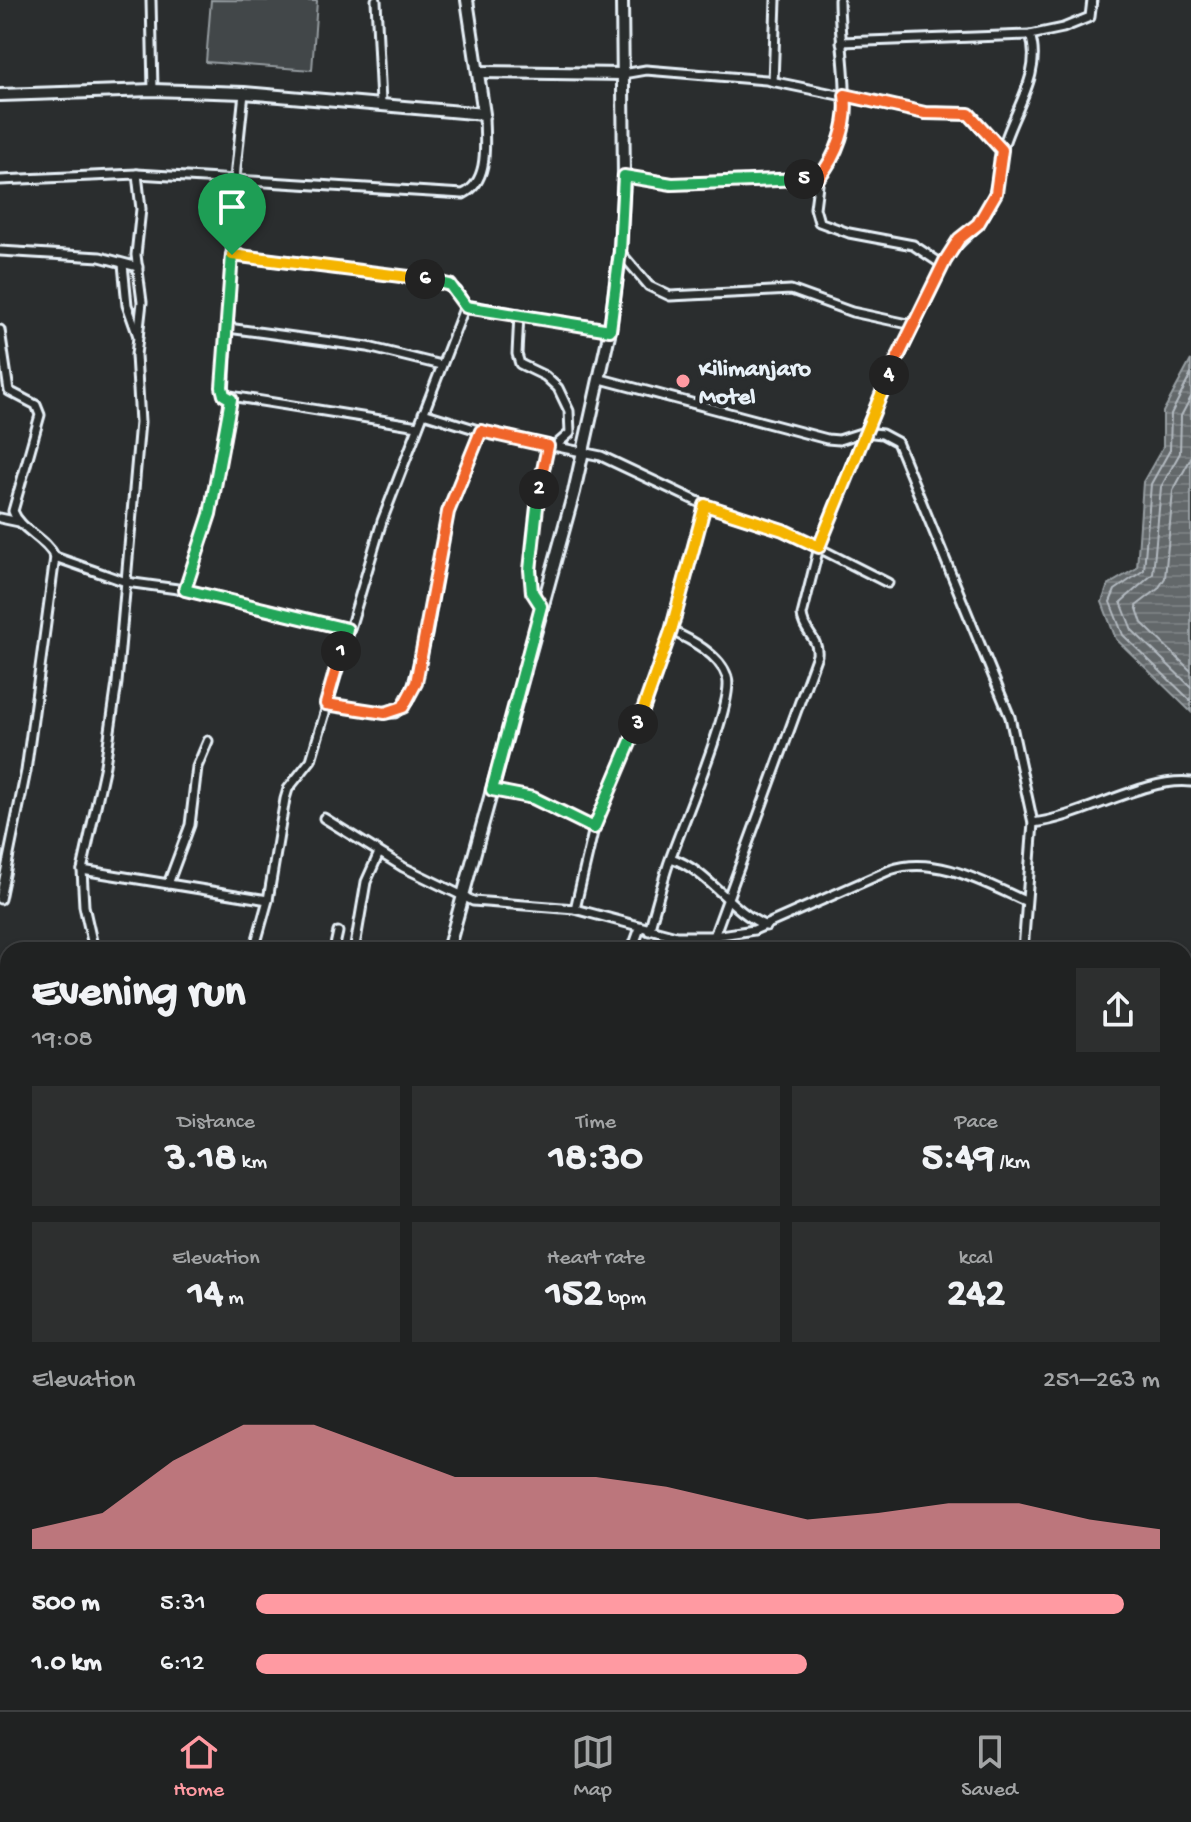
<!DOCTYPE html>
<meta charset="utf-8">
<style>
:root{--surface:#202222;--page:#2d2f2f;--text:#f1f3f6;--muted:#a2a4a5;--line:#3d3f40;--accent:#ff9aa2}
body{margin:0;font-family:"Gochi Hand",sans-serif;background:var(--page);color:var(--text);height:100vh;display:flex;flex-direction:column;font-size:30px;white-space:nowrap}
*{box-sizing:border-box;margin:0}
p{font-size:26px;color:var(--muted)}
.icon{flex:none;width:44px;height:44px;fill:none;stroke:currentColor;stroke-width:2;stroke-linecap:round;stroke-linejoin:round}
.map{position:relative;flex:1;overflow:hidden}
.panel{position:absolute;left:0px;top:942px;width:1192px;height:768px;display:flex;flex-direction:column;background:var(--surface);border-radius:24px 24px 0 0;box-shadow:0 2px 6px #0004,0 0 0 2px var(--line)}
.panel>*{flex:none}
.pin{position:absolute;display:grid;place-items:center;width:68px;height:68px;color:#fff;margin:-82px -34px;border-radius:50% 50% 50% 0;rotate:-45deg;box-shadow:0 0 8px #0007}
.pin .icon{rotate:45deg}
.km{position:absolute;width:40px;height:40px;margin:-20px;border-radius:50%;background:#222;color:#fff;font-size:22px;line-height:40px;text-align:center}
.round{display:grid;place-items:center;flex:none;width:84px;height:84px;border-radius:0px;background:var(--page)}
.headline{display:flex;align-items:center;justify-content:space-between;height:136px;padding:0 32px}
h1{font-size:44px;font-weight:700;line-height:60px}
.figures{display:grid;grid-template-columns:repeat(3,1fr);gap:12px;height:136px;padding:8px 32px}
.figures div{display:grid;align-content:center;border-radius:0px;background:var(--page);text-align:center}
.figures b{font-size:40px;font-weight:700}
.figures small{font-size:22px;font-weight:400}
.figures p{font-size:22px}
.chart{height:224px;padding:16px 32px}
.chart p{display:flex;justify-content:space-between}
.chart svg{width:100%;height:144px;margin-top:8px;fill:var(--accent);opacity:.7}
ul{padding:0 32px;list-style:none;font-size:26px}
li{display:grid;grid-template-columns:128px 96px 1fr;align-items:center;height:60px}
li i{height:20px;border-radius:10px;background:var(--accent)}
.menu{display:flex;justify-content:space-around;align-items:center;height:112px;border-top:2px solid var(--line);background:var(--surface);font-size:22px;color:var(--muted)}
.menu a{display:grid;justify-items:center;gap:4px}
.menu .current{color:var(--accent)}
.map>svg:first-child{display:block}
</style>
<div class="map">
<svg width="1191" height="1710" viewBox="0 0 1191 1710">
<defs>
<pattern id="water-rules" width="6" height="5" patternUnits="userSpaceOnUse" patternTransform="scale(2)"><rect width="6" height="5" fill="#63686b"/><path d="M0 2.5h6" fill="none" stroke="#797e81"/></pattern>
</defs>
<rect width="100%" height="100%" fill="#2a2d2e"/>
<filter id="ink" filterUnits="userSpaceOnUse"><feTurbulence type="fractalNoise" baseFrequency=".0125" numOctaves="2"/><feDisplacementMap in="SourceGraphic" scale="16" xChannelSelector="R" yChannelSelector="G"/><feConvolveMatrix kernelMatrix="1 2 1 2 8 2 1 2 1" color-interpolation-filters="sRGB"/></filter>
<g filter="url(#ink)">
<polygon fill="#424648" stroke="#959ca0" stroke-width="2" points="211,0 317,1 312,70 206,62"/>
<polygon fill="url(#water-rules)" stroke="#989fa3" stroke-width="2" points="1191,360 1191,712 1116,639 1102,602 1108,585 1137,568 1143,482 1163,447 1163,412"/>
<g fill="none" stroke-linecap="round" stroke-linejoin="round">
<g stroke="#b3bac0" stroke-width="2">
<polyline points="1191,374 1171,414 1170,450 1151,484 1144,570 1115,590 1110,602 1123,635 1191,701"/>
<polyline points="1191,397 1181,416 1180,453 1161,487 1153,574 1121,602 1132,630 1191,687"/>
<polyline points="1191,458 1173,491 1165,578 1158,589 1136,606 1142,623 1191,671"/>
</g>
<defs>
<g id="street">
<polyline points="151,0 153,90"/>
<polyline points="376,0 381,103"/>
<polyline points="841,42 1030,35 1063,28 1090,17 1092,0"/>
<polyline points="623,74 646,70 766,80 925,113 969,114 1002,150"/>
<polyline points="773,82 776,0"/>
<polyline points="244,93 235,178 224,395 418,426"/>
<path d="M624,176L672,184L819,177C862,128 839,59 839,0"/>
<polyline points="819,177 815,208 819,222 849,233 913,245 943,265"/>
<path d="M0,180L137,174L463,194C491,181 484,140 484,114"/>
<polyline points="0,251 100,257 138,267"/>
<polyline points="620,252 649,286 670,296 791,290 852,312 913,325"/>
<polyline points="232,255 440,281 457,291 466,307"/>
<polyline points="123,264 127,305 138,336"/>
<polyline points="519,314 517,354 520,364 545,376 558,388 569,411 570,433 554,447"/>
<polyline points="228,328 368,347 441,365"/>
<path d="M0,330L9,391L36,405L40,415L13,511C20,530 45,537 55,557L26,771L0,899"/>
<path d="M601,379L827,439L839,440L864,432L945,261C955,243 970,236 981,220C1000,193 995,180 1002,151C1011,114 1044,74 1030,35"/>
<polyline points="423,413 481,431 601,456 705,505 783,530 888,583"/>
<polyline points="0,518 19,522"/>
<polyline points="55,557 126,582 185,590 347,629"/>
<polyline points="185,590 210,514 231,399"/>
<path d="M541,606C519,583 541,478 548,446"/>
<polyline points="326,704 385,713 395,713 408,701 427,635 448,512 481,431"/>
<polyline points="492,790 533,798 594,828"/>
<path d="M324,818L403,867L473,901L575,909L676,936H714L754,930L890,870C934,854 985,883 1025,901"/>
<path d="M1033,823C1084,817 1144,777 1191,782"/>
<path d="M671,858C709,871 729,910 766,926"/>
<polyline points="82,870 268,900"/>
<polyline points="168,884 190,825 197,767 208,741"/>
<polyline points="575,909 594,828 646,704 671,631 705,505"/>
<path d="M649,931C655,909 661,887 668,865C678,834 736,701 727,677C720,655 690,639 671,631"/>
<polyline points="355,946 366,882 379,853"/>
<polyline points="94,950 84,906 82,870 105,765 117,683 140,422 136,355 142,302 136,255 141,209 137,174"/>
<polyline points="254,950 268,900 285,799 288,789 311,760 382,521 463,311 471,306 610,330"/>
<polyline points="334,950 338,932"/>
<polyline points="632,950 640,928"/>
<path d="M709,950L817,655C819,638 803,632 802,615L819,547L864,432L882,434L897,442L1010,717L1033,823L1023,950"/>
<polyline points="1184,1081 1191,1081"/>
<polyline points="1184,1281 1191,1273"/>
<polyline points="0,1321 8,1321"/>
<polyline points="1184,1374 1191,1379"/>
<polyline points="0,1397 8,1396"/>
<polyline points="0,1554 8,1555"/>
<polyline points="950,1702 952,1710"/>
<polyline points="1126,1702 1126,1710"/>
<polyline points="435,1710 437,1702"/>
</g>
<g id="secondary">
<polyline points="479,72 623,74"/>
<polyline points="0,95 153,90 244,93 484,114 467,0"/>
<polyline points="448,950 574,492 610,330 620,252 624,176 622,0"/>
<polyline points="251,1710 253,1702"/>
</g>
</defs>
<use href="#street" stroke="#e8f1f8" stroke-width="13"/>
<use href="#secondary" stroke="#e8f1f8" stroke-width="16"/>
<use href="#street" stroke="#2a2d2e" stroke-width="7"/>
<use href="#secondary" stroke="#2a2d2e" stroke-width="10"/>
</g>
</g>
<g fill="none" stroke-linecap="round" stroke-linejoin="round" filter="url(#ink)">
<defs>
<polyline id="split-1" points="232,255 222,387 224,395 231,399 210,514 185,590 347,629 341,651"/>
<polyline id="split-2" points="341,651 326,704 385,713 403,707 416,683 448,512 481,431 548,446 539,489"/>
<polyline id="split-3" points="539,489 530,570 532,592 541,606 492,790 533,798 594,828 638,724"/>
<polyline id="split-4" points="638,724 671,631 705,505 783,530 819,547 889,375"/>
<path id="split-5" d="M804,179L819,177C837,156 849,123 845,95L925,113L969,114L1002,150L996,193L978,224L959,239L945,261L889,375"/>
<polyline id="split-6" points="425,279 450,285 466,307 610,330 620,252 624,176 672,184 804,179"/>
<polyline id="split-7" points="232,255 425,279"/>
</defs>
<use href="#split-1" stroke="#fff" stroke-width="16"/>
<use href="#split-2" stroke="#fff" stroke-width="16"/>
<use href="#split-3" stroke="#fff" stroke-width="16"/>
<use href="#split-4" stroke="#fff" stroke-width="16"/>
<use href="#split-5" stroke="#fff" stroke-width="16"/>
<use href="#split-6" stroke="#fff" stroke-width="16"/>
<use href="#split-7" stroke="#fff" stroke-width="16"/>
<use href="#split-1" stroke="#22a559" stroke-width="10"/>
<use href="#split-2" stroke="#f0652b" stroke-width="10"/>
<use href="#split-3" stroke="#22a559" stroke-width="10"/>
<use href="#split-4" stroke="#f5b400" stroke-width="10"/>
<use href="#split-5" stroke="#f0652b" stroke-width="10"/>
<use href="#split-6" stroke="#22a559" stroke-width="10"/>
<use href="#split-7" stroke="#f5b400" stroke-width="10"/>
</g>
<circle fill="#ff9aa2" stroke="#2a2d2e" stroke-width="3" cx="683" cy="381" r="8"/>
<g text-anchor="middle" stroke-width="8" stroke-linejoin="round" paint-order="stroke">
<g font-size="24" font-weight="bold" fill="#e8f1f8" stroke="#2a2d2e" text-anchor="start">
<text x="699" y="375">Kilimanjaro<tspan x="699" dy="28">Motel</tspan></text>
</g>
</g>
</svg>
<div class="pin" style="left:232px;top:255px;background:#1e9e55"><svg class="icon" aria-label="arrive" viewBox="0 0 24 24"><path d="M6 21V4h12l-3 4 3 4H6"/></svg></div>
<b class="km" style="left:341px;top:651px">1</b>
<b class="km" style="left:539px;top:489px">2</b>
<b class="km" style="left:638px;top:724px">3</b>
<b class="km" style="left:889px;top:375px">4</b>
<b class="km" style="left:804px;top:179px">5</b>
<b class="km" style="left:425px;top:279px">6</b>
<section class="panel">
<div class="headline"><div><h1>Evening run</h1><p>19:08</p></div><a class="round"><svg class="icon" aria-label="share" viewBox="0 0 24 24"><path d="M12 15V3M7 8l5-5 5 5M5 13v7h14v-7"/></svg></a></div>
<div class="figures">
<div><p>Distance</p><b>3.18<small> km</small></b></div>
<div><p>Time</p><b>18:30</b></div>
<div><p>Pace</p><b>5:49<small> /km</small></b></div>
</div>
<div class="figures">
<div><p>Elevation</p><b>14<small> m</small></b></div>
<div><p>Heart rate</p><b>152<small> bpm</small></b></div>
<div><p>kcal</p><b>242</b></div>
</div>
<div class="chart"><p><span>Elevation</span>251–263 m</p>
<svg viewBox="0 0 160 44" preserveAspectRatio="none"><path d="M0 44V38L10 33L20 17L30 6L40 6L50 14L60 22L70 22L80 22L90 25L100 30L110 35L120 33L130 30L140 30L150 35L160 38V44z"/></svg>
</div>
<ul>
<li><b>500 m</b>5:31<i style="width:96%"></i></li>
<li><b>1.0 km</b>6:12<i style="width:61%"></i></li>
</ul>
</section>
</div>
<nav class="menu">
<a class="current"><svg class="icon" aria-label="home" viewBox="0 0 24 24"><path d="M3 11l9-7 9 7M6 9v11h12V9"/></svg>Home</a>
<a><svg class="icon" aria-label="map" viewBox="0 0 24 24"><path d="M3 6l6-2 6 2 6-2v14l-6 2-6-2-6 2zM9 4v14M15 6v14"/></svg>Map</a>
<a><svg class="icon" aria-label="saved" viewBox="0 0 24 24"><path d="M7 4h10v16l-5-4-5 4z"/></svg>Saved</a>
</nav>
